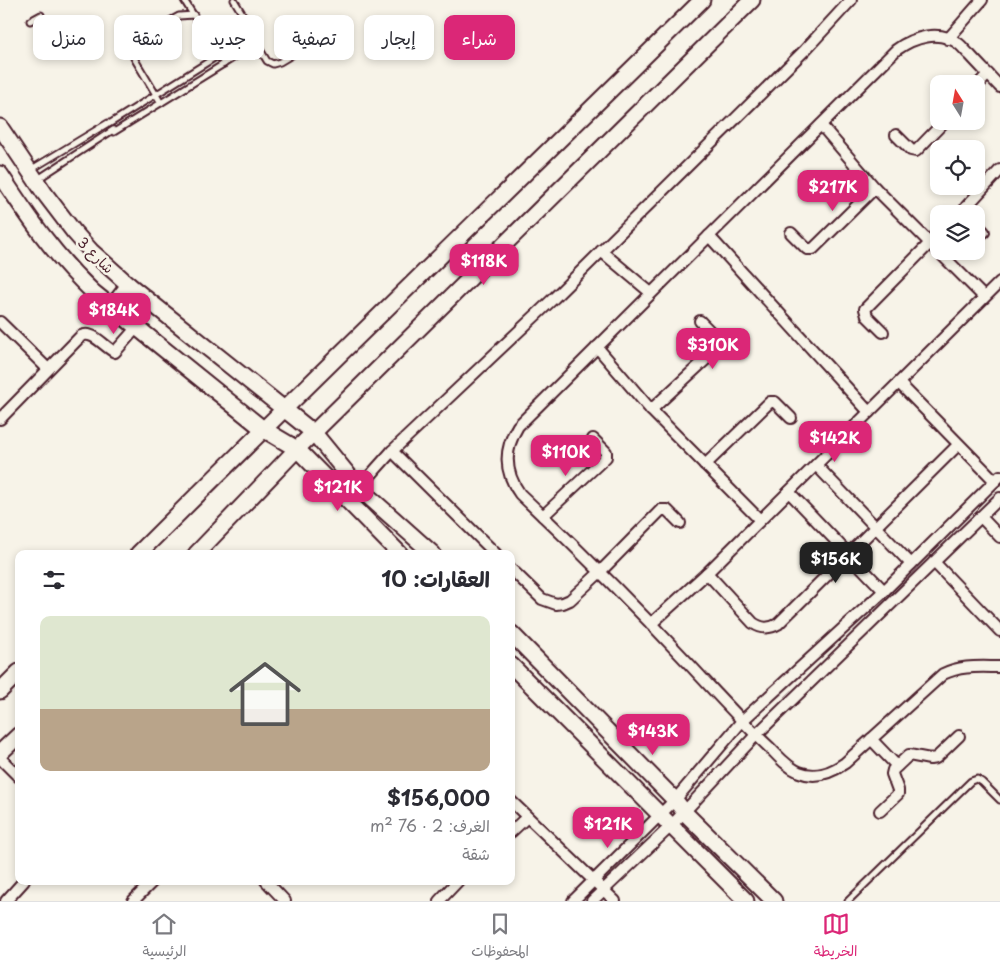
<!DOCTYPE html>
<html lang="ar">
<meta charset="utf-8">
<style>
:root{--surface:#fff;--page:#f7f7f7;--text:#2b2b33;--muted:#7c7c81;--line:#e1e1e2;--accent:#db2777}
body{margin:0;font-family:"Playpen Sans","Playpen Sans Arabic",sans-serif;background:var(--page);color:var(--text);direction:rtl;height:100vh;display:flex;flex-direction:column;font-size:19px;white-space:nowrap}
*{box-sizing:border-box;margin:0}
p{font-size:16px;color:var(--muted)}
.icon{flex:none;width:28px;height:28px;fill:none;stroke:currentColor;stroke-width:2;stroke-linecap:round;stroke-linejoin:round}
.map{position:relative;flex:1;overflow:hidden;direction:ltr}
.drawer{position:absolute;left:15px;top:550px;width:500px;height:335px;display:flex;flex-direction:column;background:var(--surface);border-radius:10px;box-shadow:0 2px 8px #0003;direction:rtl}
.drawer>*{flex:none}
.banner{position:absolute;left:15px;top:15px;width:500px;height:45px;direction:rtl;display:flex;gap:10px}
.needle{width:32px;rotate:349deg}
.tools{position:absolute;left:930px;top:75px;display:grid;gap:10px}
.tools a{display:grid;place-items:center;width:55px;height:55px;border-radius:10px;background:var(--surface);box-shadow:0 2px 8px #0003;font-size:25px}
.price{position:absolute;translate:-50% -42px;padding:0 11px;border-radius:10px;background:var(--accent);color:#fff;font-size:16px;line-height:32px;filter:drop-shadow(0 1px 2px #0008)}
.price::after{content:'';position:absolute;left:50%;top:30px;width:15px;height:11px;margin-left:-8px;background:inherit;clip-path:polygon(0 0,100% 0,50% 100%)}
.price.current{background:#222;color:#fff}
ul{padding:0;list-style:none}
li{display:grid;align-content:center;gap:10px;height:265px;padding:0 25px}
li span{display:grid;place-items:center;height:155px;border-radius:10px;color:#555}
li>.icon{margin-inline-start:auto}
span .icon{width:90px;height:90px;fill:#fffc;stroke-width:1}
li b{font-size:21px}
h2{display:flex;justify-content:space-between;align-items:center;height:60px;padding:0 25px;font-size:21px}
.pill{padding:0 18px;border-radius:10px;background:var(--surface);box-shadow:0 2px 8px #0003;font-size:18px;line-height:45px}
.pill.current{background:var(--accent);color:#fff}
.tabs{display:flex;justify-content:space-around;align-items:center;height:70px;border-top:1px solid var(--line);background:var(--surface);font-size:14px;color:var(--muted)}
.tabs a{display:grid;justify-items:center;gap:2px}
.tabs .current{color:var(--accent)}
.map>svg:first-child{display:block}
</style>
<div class="map">
<svg width="1000" height="901" viewBox="0 0 1000 901">
<rect width="100%" height="100%" fill="#f7f3e8"/>
<filter id="ink" filterUnits="userSpaceOnUse"><feTurbulence type="fractalNoise" baseFrequency=".02" numOctaves="2"/><feDisplacementMap in="SourceGraphic" scale="10" xChannelSelector="R" yChannelSelector="G"/><feConvolveMatrix kernelMatrix="1 2 1 2 8 2 1 2 1" color-interpolation-filters="sRGB"/></filter>
<g filter="url(#ink)">
<g fill="none" stroke-linecap="round" stroke-linejoin="round">
<g stroke="#4a1f2b" stroke-width="9">
<g id="lane">
<path d="M184 0 224 64"/>
<path d="M30 21 41 15"/>
<path d="M256 43 267 61 273 64 280 62 322 37"/>
<path d="M161 103 134 58 135 45 143 36 179 16 194 15"/>
<path d="M109 124 254 33"/>
<path d="M114 132 251 47 256 43 254 33 234 0"/>
<path d="M32 169 108 123"/>
<path d="M38 179 113 130"/>
<path d="M848 901 971 781 977 779 982 782 1000 800"/>
</g>
</g>
<g stroke="#4a1f2b" stroke-width="14">
<g id="street">
<path d="M948 39 982 0"/>
<path d="M976 87 988 74"/>
<path d="M1000 87C990 76 980 66 970 55 966 52 963 47 959 44 939 29 914 37 896 50L518 426C504 449 504 472 520 494 578 549 636 607 691 666 717 694 742 722 770 748 779 757 787 767 799 772 816 779 831 773 845 763L943 674C962 665 979 667 1000 667"/>
<path d="M821 125 875 188 984 297"/>
<path d="M896 135 911 150 916 151 945 121"/>
<path d="M966 214V207L1000 170"/>
<path d="M976 224 984 232"/>
<path d="M791 233 807 249H813L875 188"/>
<path d="M709 236 869 412"/>
<path d="M601 251 651 293"/>
<path d="M0 322 48 369"/>
<path d="M883 332 867 316 865 309 930 243"/>
<path d="M597 347 651 410 760 520"/>
<path d="M899 383 995 481"/>
<path d="M651 410 717 349C720 338 707 329 700 321"/>
<path d="M0 419 81 336C93 330 104 347 115 352L137 327"/>
<path d="M392 451 496 554"/>
<path d="M705 465 770 402H775L791 418"/>
<path d="M816 465 911 564"/>
<path d="M359 488 392 451 554 298 805 50 851 0"/>
<path d="M789 492 884 591"/>
<path d="M543 516 606 457V452L593 439"/>
<path d="M981 517 1000 537"/>
<path d="M934 562 1000 631"/>
<path d="M511 569 542 599 556 604 563 603 570 600 599 573 661 510H667L680 523"/>
<path d="M707 573 753 623C762 629 769 629 778 624L958 445"/>
<path d="M651 624 707 573 1000 282"/>
<path d="M871 739 897 766"/>
<path d="M0 758 19 777"/>
<path d="M511 801 615 901"/>
<path d="M880 811 898 794V790L892 774 893 770 909 755 930 759 936 758 959 736"/>
<path d="M511 832 527 817"/>
<path d="M266 881 285 901"/>
<path d="M6 901 24 881"/>
<path d="M133 901 153 881"/>
<path d="M439 901 458 881"/>
<path d="M573 901 675 800 742 721 884 591 1000 476"/>
<path d="M592 901 671 826 756 735 1000 498"/>
</g>
</g>
<g stroke="#4a1f2b" stroke-width="19">
<g id="secondary">
<path d="M0 127 45 194 74 232 91 251 129 285 314 433 359 488 433 554"/>
<path d="M0 174C29 218 54 255 93 292L263 429 297 449 400 554"/>
<path d="M112 307 129 285"/>
<path d="M138 554C324 368 514 185 702 0"/>
<path d="M196 554 297 449 752 0"/>
<path d="M511 633 675 800 685 813 774 901"/>
<path d="M511 665 746 901"/>
<path d="M0 691 19 672"/>
<path d="M0 753 19 735"/>
</g>
</g>
<use href="#lane" stroke="#f7f3e8" stroke-width="5"/>
<use href="#street" stroke="#f7f3e8" stroke-width="10"/>
<use href="#secondary" stroke="#f7f3e8" stroke-width="15"/>
</g>
</g>
<g text-anchor="middle" dominant-baseline="central" stroke-width="5" stroke-linejoin="round" paint-order="stroke">
<g font-size="14" fill="#4a1f2b" stroke="#f7f3e8">
<text transform="translate(96 255) rotate(45)">شارع 3</text>
</g>
</g>
</svg>
<div class="tools">
<a><svg class="needle" viewBox="-14 -14 28 28"><path d="M0-13l5 13h-10z" fill="#e53935"/><path d="M0 13l5-13h-10z" fill="#7c7c81"/></svg></a>
<a><svg class="icon" aria-label="locate" viewBox="0 0 24 24"><circle cx="12" cy="12" r="6"/><path d="M12 2v4M12 18v4M2 12h4M18 12h4"/></svg></a>
<a><svg class="icon" aria-label="layers" viewBox="0 0 24 24"><path d="M12 4l9 5-9 5-9-5zM3 14l9 5 9-5"/></svg></a>
</div>
<b class="price" style="left:833px;top:212px">$217K</b>
<b class="price" style="left:484px;top:286px">$118K</b>
<b class="price" style="left:114px;top:335px">$184K</b>
<b class="price" style="left:713px;top:370px">$310K</b>
<b class="price" style="left:835px;top:463px">$142K</b>
<b class="price" style="left:566px;top:477px">$110K</b>
<b class="price" style="left:338px;top:512px">$121K</b>
<b class="price current" style="left:836px;top:584px">$156K</b>
<b class="price" style="left:653px;top:756px">$143K</b>
<b class="price" style="left:608px;top:849px">$121K</b>
<div class="banner">
<a class="pill current">شراء</a>
<a class="pill">إيجار</a>
<a class="pill">تصفية</a>
<a class="pill">جديد</a>
<a class="pill">شقة</a>
<a class="pill">منزل</a>
</div>
<section class="drawer">
<h2>العقارات: 10<svg class="icon" aria-label="filters" viewBox="0 0 24 24"><path d="M4 7h16M4 17h16"/><circle cx="9" cy="7" r="2"/><circle cx="15" cy="17" r="2"/></svg></h2>
<ul>
<li><span style="background:linear-gradient(#dfe7d0 60%,#b9a48a 0)"><svg class="icon" aria-label="home" viewBox="0 0 24 24"><path d="M3 11l9-7 9 7M6 9v11h12V9"/></svg></span><div><b>$156,000</b><p>الغرف: 2 · 76 m²</p><p>شقة</p></div></li>
</ul>
</section>
</div>
<nav class="tabs">
<a class="current"><svg class="icon" aria-label="map" viewBox="0 0 24 24"><path d="M3 6l6-2 6 2 6-2v14l-6 2-6-2-6 2zM9 4v14M15 6v14"/></svg>الخريطة</a>
<a><svg class="icon" aria-label="saved" viewBox="0 0 24 24"><path d="M7 4h10v16l-5-4-5 4z"/></svg>المحفوظات</a>
<a><svg class="icon" aria-label="home" viewBox="0 0 24 24"><path d="M3 11l9-7 9 7M6 9v11h12V9"/></svg>الرئيسية</a>
</nav>
